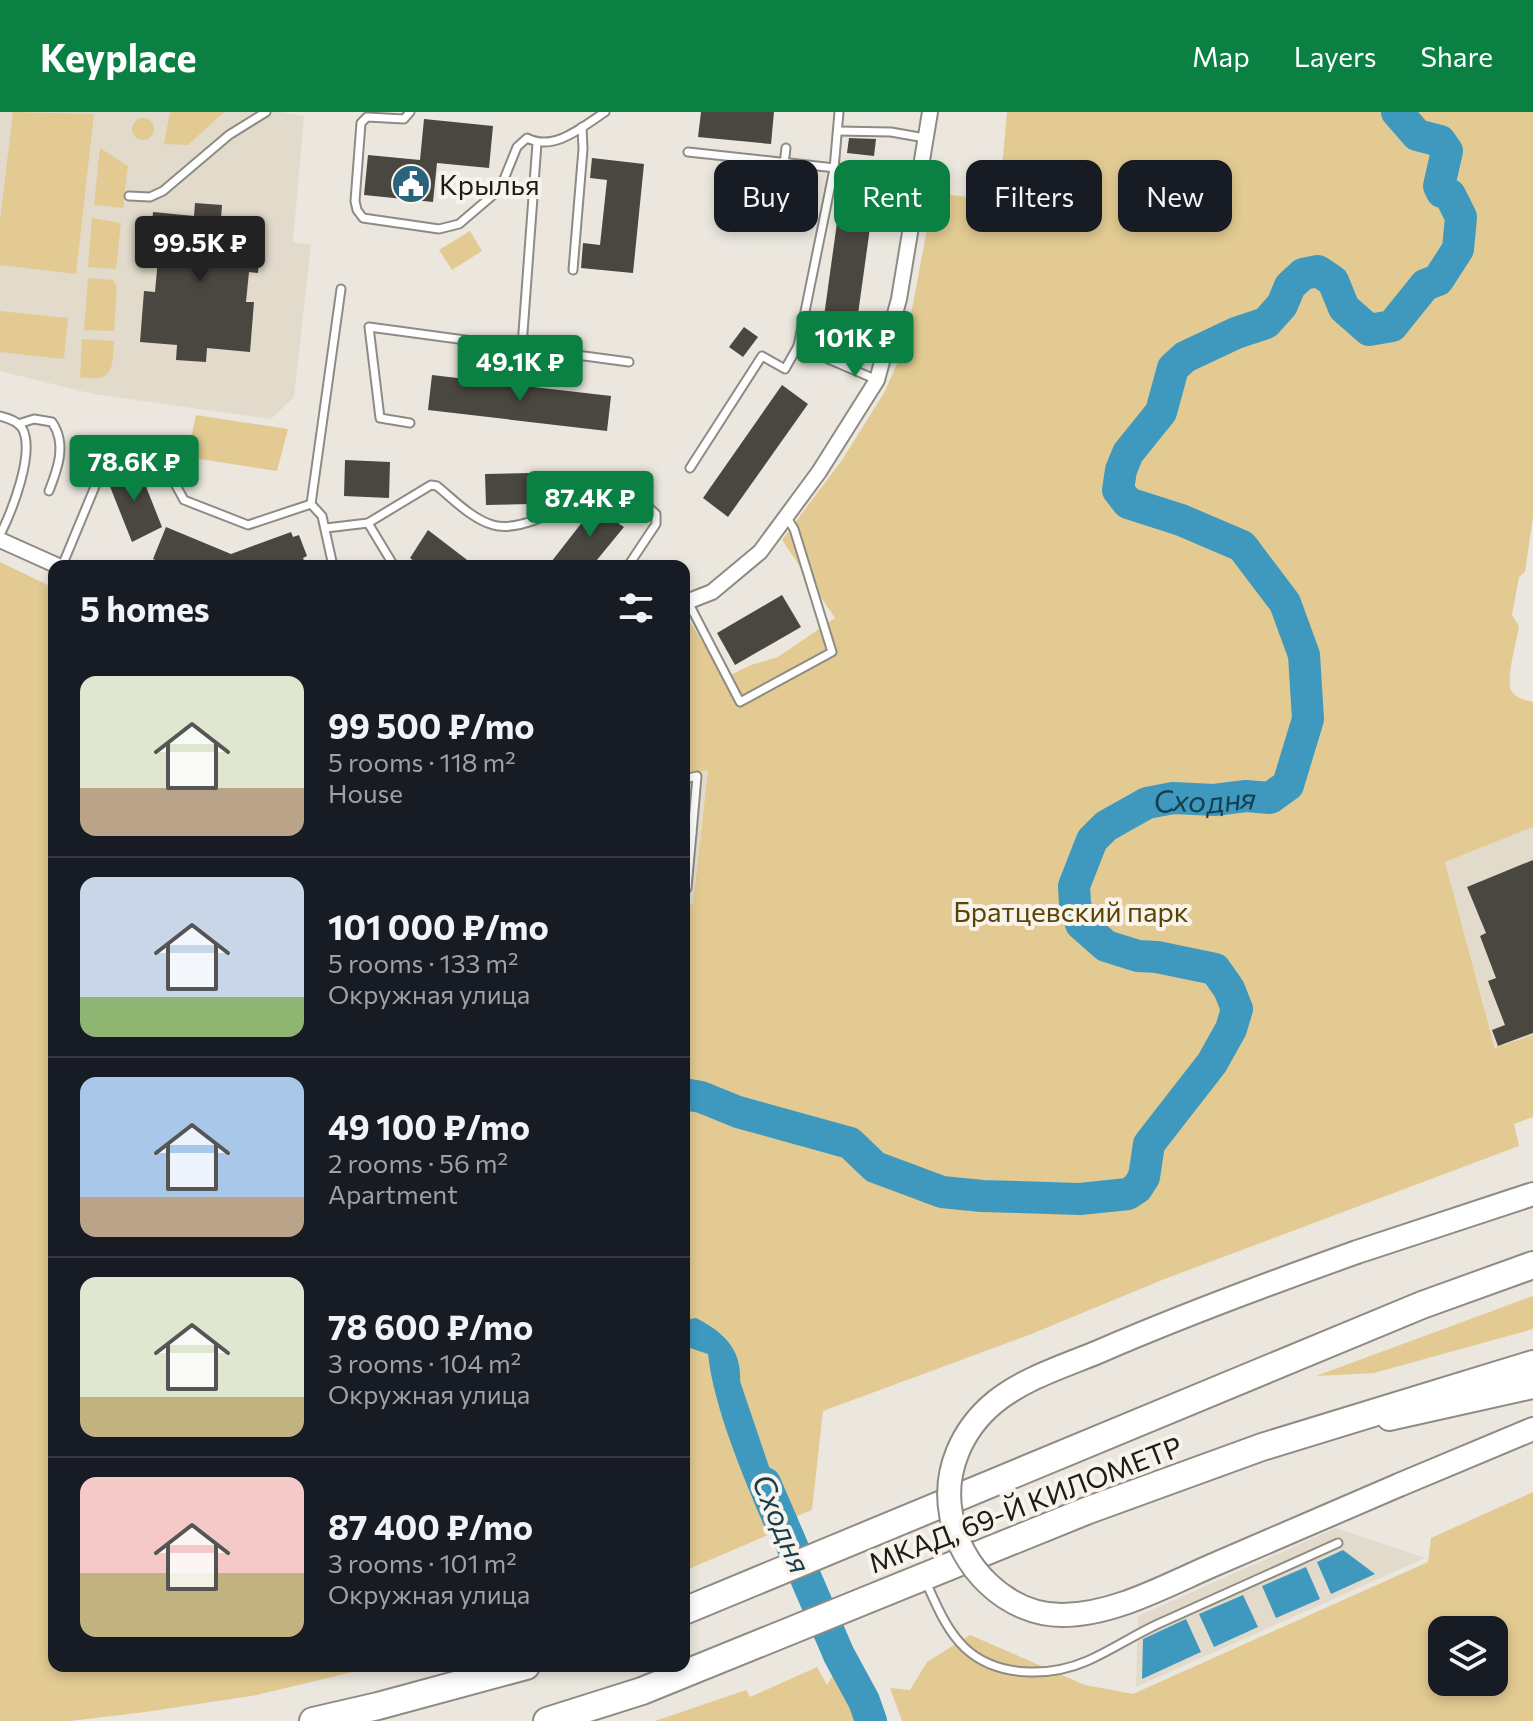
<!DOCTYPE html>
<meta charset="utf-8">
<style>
:root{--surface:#171b24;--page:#242831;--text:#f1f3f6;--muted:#9ea1a6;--line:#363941;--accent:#0b8043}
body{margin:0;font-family:Commissioner,sans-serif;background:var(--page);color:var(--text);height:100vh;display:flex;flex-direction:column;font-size:30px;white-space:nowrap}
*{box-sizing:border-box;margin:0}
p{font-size:26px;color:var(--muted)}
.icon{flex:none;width:44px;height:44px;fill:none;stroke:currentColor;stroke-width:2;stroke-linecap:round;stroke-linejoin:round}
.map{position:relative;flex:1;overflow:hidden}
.drawer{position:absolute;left:48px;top:448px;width:642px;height:1112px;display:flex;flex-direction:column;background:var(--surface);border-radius:16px;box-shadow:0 4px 12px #0003}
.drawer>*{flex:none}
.banner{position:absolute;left:714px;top:48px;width:698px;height:72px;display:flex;gap:16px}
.fabs{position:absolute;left:1428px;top:1504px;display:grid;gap:16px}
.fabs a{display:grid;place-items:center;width:80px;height:80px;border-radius:16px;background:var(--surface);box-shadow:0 4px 12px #0003;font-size:40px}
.price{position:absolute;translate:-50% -68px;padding:0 18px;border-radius:8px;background:var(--accent);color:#fff;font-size:26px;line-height:52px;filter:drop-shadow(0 2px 4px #0008)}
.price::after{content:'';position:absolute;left:50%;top:48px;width:24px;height:18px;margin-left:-12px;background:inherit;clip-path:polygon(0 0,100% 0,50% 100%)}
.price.active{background:#222;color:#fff}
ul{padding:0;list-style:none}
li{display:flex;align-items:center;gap:24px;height:200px;padding:0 32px}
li+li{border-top:2px solid var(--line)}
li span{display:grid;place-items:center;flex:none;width:224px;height:160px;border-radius:16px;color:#555}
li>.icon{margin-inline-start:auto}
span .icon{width:96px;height:96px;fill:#fffc;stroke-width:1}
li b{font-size:34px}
h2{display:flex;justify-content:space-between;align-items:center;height:96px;padding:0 32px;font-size:34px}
.pill{padding:0 28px;border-radius:16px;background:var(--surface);box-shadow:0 4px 12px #0003;font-size:28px;line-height:72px}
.pill.active{background:var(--accent);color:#fff}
header{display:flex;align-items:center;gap:48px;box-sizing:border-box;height:112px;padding:0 40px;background:var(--accent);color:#fff}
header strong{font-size:38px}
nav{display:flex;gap:44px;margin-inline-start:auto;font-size:28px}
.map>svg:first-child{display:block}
</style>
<header>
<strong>Keyplace</strong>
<nav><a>Map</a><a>Layers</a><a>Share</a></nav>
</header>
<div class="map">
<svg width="1533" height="1609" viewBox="0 0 1533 1609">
<rect width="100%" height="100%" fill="#ebe7df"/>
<g fill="#e2dbcc">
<path d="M0 0H281L304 4 293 130 311 133 294 285 271 307 93 282 0 259Z"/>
<path d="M708 658 693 792 684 794V663Z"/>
<path d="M1533 715V923L1496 937 1445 750Z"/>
<path d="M1336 1416 1425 1446 1136 1575 1138 1504Z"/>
</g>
<g fill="#e2ca92" fill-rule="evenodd">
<path d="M13 0 94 2 76 162 0 153V108Z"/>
<path d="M170 0H224L188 33 164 32Z"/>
<path d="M1007 0H1533V405L1525 460 1519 465 1512 503 1519 514C1517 528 1506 566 1511 578 1515 586 1525 588 1533 590V715L1445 750 1495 936 1533 923V1005L1514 1012 1519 1034 1162 1168 1029 1223 823 1299 812 1398 787 1408 768 1423 684 1459V794L693 792 708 658 684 663V515L691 511 724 566 751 553 778 545 835 506 782 428 842 348 884 281 905 234 931 96 942 82 995 88 1003 45Z"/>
<circle cx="143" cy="17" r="11"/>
<path d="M100 36 128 54 123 96 94 93Z"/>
<path d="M92 106 121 111 116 157 88 155Z"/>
<path d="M470 119 482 139 452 158 439 138Z"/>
<path d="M88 166 113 168 117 174 114 219 84 218Z"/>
<path d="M0 199 68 206 64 247 0 240Z"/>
<path d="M82 227 114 229C112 259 114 270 80 265Z"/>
<path d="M196 303 288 317 277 359 187 345Z"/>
<path d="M0 450 54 476V1554H377L257 1583 145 1600 70 1609H0Z"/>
<path d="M1533 1184V1217L1374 1261 1316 1264Z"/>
<path d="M1533 1380V1609H902L890 1576 910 1578 927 1550 970 1523 1085 1573 1133 1582 1428 1450 1431 1426ZM1442 1518H1494V1570H1442Z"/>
<path d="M831 1547 856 1585 866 1609H655L746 1578 750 1585 817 1555 827 1573 833 1563Z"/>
</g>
<g fill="#3f99bf">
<path d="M696 1206C724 1220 742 1238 740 1269L787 1408 768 1423C746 1371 714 1298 708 1242L684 1234V1208Z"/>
<path d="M1343 1438 1375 1462 1331 1482 1317 1450Z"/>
<path d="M1306 1455 1320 1487 1276 1506 1262 1474Z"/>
<path d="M1243 1483 1258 1515 1214 1535 1199 1502Z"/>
<path d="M1186 1507 1201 1540 1142 1567 1143 1527Z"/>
<path d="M847 1540 872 1583 884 1609H866L856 1585 831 1547Z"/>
</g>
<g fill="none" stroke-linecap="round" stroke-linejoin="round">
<g stroke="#3f99bf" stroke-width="32">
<path id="s1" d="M684 982 701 985 738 1000 850 1031 875 1055 942 1080 982 1084 1080 1087 1128 1082 1137 1076 1144 1065 1149 1032 1212 951 1231 917 1237 897 1229 877 1215 857 1157 845 1138 844 1106 834 1081 812 1075 792 1074 774 1092 728 1106 714 1147 691 1173 686 1214 688 1246 684 1270 686 1288 673 1308 607 1304 543 1285 491 1242 434 1181 408 1128 391 1118 378 1121 358 1128 341 1161 300 1173 256 1185 245 1236 221 1266 211 1282 193 1290 174 1303 162 1318 159 1333 169 1344 196 1369 218 1392 214 1425 173 1438 168 1458 137 1461 105 1450 83 1442 80 1439 74 1447 39 1440 29 1417 23 1397 0"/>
<path d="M765 1371 839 1543 864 1589 871 1609"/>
</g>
</g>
<g fill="#4a4741">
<path d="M701 0H774L771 32 698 25Z"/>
<path d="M424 7 493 14 489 56 437 51 433 90 364 83 368 43 420 48Z"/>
<path d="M849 26 876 27 874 44 847 41Z"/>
<path d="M592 46 644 52 633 161 581 156 583 131 600 133 607 68 590 66Z"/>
<path d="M840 89 873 94 854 231 821 226Z"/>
<path d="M195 91 222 93 220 120 246 122 247 112 262 114 258 161 249 160 246 190H254L250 240 207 236 206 250 176 248 177 233 140 230 144 179 155 180 158 147H149L153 100 194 104Z"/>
<path d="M744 215 758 225 743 245 729 235Z"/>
<path d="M432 263 611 284 607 319 428 298Z"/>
<path d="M782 273 808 292 728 405 703 386Z"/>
<path d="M345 348 390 350 389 386 344 384Z"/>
<path d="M137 352 162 415 132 430 107 367Z"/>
<path d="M530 361 531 392 486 393 485 362Z"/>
<path d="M603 393 621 407 618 411 624 415 592 454H548L594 395 599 399Z"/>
<path d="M166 415 231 442 291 420 293 425 299 423 307 444 303 446 306 454H169L153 447Z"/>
<path d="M428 418 475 454H420L410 446Z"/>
<path d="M782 483 801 515 735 553 717 521Z"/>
<path d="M1533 748V921L1498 934 1492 918 1505 913 1488 869 1496 866 1480 824 1486 821 1467 775Z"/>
</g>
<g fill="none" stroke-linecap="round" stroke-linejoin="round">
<g stroke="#8e8b83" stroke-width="11">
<g id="lane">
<path d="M410 0 404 7 367 5 361 11 355 89 357 98 363 106 439 117 459 112 500 77 517 35 527 26C554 40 582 15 605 0"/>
<path d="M838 19 891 20 925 26"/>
<path d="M688 40 918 65"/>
<path d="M784 52 786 36"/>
<path d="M129 84 150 85 163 79 229 23 266 0"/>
<path d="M573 158 583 37 582 15"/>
<path d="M522 234 537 31"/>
<path d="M798 234 877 268"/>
<path d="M0 304C7 306 18 309 22 316 36 340 11 401 0 423"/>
<path d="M410 311 380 306 369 215 629 250"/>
<path d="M18 312 34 307 52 310C67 332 58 356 49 379"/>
<path d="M690 356 762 244 785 257 798 234 834 57 839 0"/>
<path d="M311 392 341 177"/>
<path d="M368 411 394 454"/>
<path d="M326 416 368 411 431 373 437 374C454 388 472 407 493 413 534 424 597 368 615 374 625 377 648 394 656 402V412L628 454"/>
<path d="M62 454 106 348 120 342 160 349 168 359 184 388 248 413 311 392 322 404 333 454"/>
<path d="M688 490 740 590 832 540 794 417 787 406"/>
<path d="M684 667 697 664 692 721 684 723"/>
<path d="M684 777 687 776 692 721"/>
<path d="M925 1468C936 1492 946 1518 965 1536 997 1566 1050 1565 1087 1549 1112 1538 1134 1523 1158 1512 1218 1485 1278 1458 1338 1431"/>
</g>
</g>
<g stroke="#8e8b83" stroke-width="18">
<g id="street">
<path d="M0 428 58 454"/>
<path d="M684 491 712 480 760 440 819 360 877 268 899 187 930 0"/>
</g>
</g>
<g stroke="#8e8b83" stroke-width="26">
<g id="primary">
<path d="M1357 1140 1533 1082"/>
<path d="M1389 1307 1533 1275"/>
<path d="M1399 1373 1533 1317"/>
</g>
</g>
<g stroke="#8e8b83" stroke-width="30">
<g id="highway">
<path d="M684 1499 1422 1193 1533 1153"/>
<path d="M313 1609 378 1594 526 1554"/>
<path d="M547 1609 642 1579 1086 1399 1262 1335 1533 1252"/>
</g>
</g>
<use href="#lane" stroke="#fff" stroke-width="7"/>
<use href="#street" stroke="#fff" stroke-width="14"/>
<use href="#primary" stroke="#fff" stroke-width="22"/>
<use href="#highway" stroke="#fff" stroke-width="26"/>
<g stroke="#8e8b83" stroke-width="26" stroke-linecap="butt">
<path id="primary-bridge" d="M1357 1140C1270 1171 1183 1203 1098 1240 1064 1254 1025 1266 995 1290 962 1317 943 1359 951 1402 959 1455 1007 1503 1062 1503 1113 1503 1165 1474 1211 1454 1274 1427 1336 1400 1399 1373"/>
</g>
<use href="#primary-bridge" stroke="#fff" stroke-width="22"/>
</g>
<defs>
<g id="civic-disc" transform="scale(2)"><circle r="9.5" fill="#29637c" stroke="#f8f4ec"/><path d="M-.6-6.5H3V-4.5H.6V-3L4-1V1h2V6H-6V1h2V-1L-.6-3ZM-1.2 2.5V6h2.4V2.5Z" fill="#fff"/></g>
</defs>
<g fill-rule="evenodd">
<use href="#civic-disc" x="411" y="72"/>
</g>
<g text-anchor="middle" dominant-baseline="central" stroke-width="8" stroke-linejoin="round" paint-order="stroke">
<g font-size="28" fill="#1d1c19" stroke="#f8f4ec" text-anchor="start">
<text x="439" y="72">Крылья</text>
</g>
<g font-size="28" fill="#5a4505" stroke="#f8f4ec">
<text x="1071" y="799">Братцевский парк</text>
</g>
<g font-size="28" fill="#1d1c19" stroke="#f8f4ec">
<text transform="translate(1025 1392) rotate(-21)">МКАД, 69-Й КИЛОМЕТР</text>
</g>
<g font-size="30" font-style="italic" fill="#163e4f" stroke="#f8f4ec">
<text stroke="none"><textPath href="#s1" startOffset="1090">Сходня</textPath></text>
<text transform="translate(783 1411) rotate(67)">Сходня</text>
</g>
</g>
</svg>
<div class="fabs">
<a><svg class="icon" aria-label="layers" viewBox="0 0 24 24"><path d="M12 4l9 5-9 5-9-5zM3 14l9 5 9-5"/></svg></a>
</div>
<b class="price active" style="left:200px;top:172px">99.5K ₽</b>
<b class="price" style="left:855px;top:267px">101K ₽</b>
<b class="price" style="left:520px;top:291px">49.1K ₽</b>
<b class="price" style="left:134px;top:391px">78.6K ₽</b>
<b class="price" style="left:590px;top:427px">87.4K ₽</b>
<div class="banner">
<a class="pill">Buy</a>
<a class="pill active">Rent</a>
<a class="pill">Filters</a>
<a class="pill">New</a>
</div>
<section class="drawer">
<h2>5 homes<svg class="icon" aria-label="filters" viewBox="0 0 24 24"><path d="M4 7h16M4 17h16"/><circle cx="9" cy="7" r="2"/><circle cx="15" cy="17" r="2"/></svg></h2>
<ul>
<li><span style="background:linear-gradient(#dfe7d0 70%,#b9a48a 0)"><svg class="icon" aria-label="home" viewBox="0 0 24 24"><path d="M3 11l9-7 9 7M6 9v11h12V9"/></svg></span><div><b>99 500 ₽/mo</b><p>5 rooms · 118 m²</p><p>House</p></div></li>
<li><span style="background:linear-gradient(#c9d6e8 75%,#8fb573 0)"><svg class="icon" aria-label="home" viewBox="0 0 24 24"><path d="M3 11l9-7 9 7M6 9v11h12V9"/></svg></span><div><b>101 000 ₽/mo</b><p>5 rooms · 133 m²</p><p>Окружная улица</p></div></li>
<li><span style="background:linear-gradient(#a9c7e8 75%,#b9a48a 0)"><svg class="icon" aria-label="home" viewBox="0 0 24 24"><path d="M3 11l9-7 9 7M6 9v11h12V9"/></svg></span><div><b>49 100 ₽/mo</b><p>2 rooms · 56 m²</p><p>Apartment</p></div></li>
<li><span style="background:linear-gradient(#dfe7d0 75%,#c2b280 0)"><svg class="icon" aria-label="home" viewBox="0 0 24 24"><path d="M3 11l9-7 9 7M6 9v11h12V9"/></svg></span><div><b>78 600 ₽/mo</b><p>3 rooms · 104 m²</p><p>Окружная улица</p></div></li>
<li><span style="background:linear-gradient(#f6c9c9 60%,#c2b280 0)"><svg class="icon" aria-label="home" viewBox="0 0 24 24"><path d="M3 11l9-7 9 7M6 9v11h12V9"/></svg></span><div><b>87 400 ₽/mo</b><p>3 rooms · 101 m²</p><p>Окружная улица</p></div></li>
</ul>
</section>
</div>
